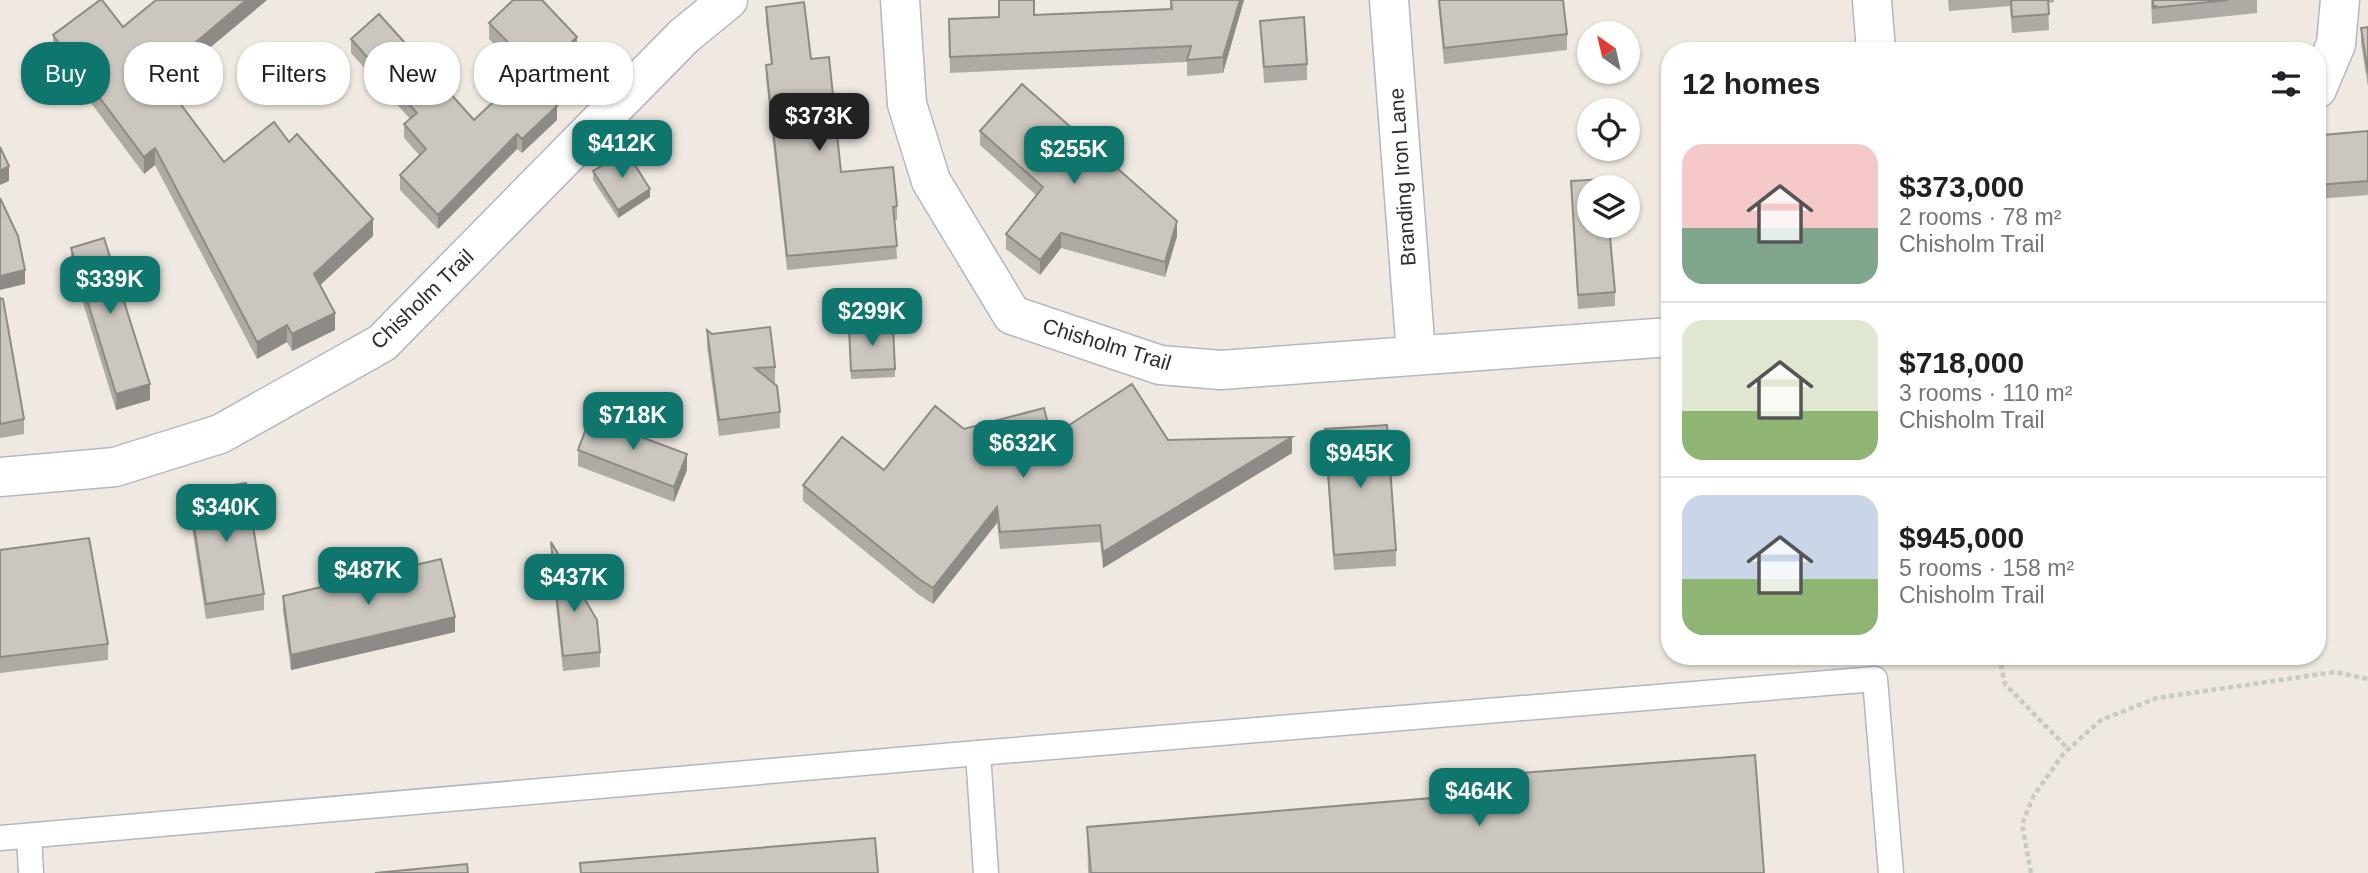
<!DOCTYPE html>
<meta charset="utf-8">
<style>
:root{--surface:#fff;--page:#f6f6f6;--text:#202124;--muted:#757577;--line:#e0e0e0;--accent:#0f766e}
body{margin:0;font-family:Helvetica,sans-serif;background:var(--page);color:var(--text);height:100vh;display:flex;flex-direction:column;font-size:26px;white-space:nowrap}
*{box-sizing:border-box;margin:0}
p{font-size:23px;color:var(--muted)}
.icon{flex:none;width:38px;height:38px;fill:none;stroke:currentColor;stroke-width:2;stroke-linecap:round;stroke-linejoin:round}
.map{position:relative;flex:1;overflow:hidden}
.details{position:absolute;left:1661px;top:42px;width:665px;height:623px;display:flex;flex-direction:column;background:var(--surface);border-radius:28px;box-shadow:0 2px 5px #0004}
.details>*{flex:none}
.guide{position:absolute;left:21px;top:42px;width:665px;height:63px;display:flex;gap:14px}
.needle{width:46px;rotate:326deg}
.buttons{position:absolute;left:1577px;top:21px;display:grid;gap:14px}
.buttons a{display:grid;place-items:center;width:63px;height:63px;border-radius:50%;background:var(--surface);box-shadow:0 2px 5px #0004;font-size:35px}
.price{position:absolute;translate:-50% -60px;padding:0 16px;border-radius:14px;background:var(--accent);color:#fff;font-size:23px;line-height:46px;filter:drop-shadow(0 2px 4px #0008)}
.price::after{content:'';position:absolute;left:50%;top:42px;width:21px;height:16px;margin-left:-10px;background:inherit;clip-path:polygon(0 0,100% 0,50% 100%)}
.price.on{background:#222;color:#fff}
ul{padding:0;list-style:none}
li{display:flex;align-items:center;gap:21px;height:175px;padding:0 21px}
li+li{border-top:2px solid var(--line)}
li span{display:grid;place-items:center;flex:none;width:196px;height:140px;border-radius:21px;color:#555}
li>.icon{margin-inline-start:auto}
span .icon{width:84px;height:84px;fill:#fffc;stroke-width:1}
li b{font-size:30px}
h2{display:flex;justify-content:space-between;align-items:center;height:84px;padding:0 21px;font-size:30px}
.pill{padding:0 24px;border-radius:28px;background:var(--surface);box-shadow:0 2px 5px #0004;font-size:24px;line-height:63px}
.pill.on{background:var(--accent);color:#fff}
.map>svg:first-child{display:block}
</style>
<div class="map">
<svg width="2368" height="873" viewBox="0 0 2368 873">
<rect width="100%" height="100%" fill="#efe9e1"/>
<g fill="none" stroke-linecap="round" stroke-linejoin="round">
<g stroke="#b4b7c1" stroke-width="27">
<g id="service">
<path d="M978 753 986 873"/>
<path d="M29 836 31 873"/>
<path d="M0 838 978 753 1875 679 1891 873"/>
</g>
</g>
<g stroke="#b4b7c1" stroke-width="41">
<g id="minor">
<path d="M900 0 907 104 931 181 1012 315 1160 365 1221 370 1670 337"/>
<path d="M1389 0 1416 354"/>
<path d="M1872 0 1876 51"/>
<path d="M2317 89 2336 44 2340 0"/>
<path d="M0 477 115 467 220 434 382 343 684 36 728 0"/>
</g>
</g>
<g stroke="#c9c9c9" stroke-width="4.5" stroke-dasharray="5 3.5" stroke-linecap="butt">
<path d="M1999 656 2005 684 2068 749"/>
<path d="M2031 873 2022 824 2034 795 2064 753 2101 720 2157 698 2335 672 2368 679"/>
</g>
<use href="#service" stroke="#fff" stroke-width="24"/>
<use href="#minor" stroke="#fff" stroke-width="38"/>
</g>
<g fill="#afaba4">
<path d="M267 0 166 84 224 162 289 142 373 236 320 285 335 330 292 351 287 342 257 359 155 165 144 174 53 52V35L123 27Z"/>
<path d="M998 0 1034 15 1170 9V0H1244L1223 73 1187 76V62L950 73 949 19 999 17Z"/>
<path d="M1438 0H1563L1567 34V50L1444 64Z"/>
<path d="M1948 0H2054V2L2048 3 2049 30 2012 33 2010 6 1949 11Z"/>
<path d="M2151 0H2257V13L2152 24Z"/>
<path d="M766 7 811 59 841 172 897 206V220H895L897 259 787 270 766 78V65L771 64 766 21Z"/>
<path d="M1260 21 1307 64V80L1264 83Z"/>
<path d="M489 23 577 52 541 88 557 120 522 153 517 149 438 229 400 190V175L420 156 404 138V124L410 119 351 53V39L474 120 523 74 489 39Z"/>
<path d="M2368 27V87L2361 43V28Z"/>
<path d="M980 131 1177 236 1165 277 1061 248 1040 275 1006 249V234L1036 195 980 145Z"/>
<path d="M2368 131V195L2317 199V143H2323Z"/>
<path d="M593 171 650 197 618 218 593 180Z"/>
<path d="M1571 181 1615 292V306L1578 309Z"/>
<path d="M71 248 150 400 116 410 71 264Z"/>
<path d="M0 298 24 419V434L0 438Z"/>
<path d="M707 330 712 334 775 367V383H774L780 412V428L719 436 707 346Z"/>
<path d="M849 336 895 369V377L851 379Z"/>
<path d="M964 429 1051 437 1168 440 1292 453 1103 568 1100 542 1000 549 997 523 933 604 919 595 803 501V485L884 470Z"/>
<path d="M1325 429 1396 550V566L1334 570 1325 445Z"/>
<path d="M578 450 687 470 674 502 578 466Z"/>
<path d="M189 493 264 594V610L206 619 189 508Z"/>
<path d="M551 542 600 652V667L563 671 551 557Z"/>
<path d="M0 550 108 644V660L0 673Z"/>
<path d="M283 596 455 632 291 670 283 611Z"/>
<path d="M1431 780 1764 873H1088L1087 827 1431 798Z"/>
</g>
<g fill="#8e8b86">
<path d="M246 0H267L158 91V74Z"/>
<path d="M1240 0H1244L1223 73V57Z"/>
<path d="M577 37V52L539 90V74Z"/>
<path d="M557 106V120L522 153V139Z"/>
<path d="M517 134V149L438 229V215Z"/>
<path d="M155 148V165L144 174V157Z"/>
<path d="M9 166V181L0 185V171Z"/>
<path d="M650 189V197L618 218V210Z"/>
<path d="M373 219V236L314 291V274Z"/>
<path d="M1177 221V236L1165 277V262Z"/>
<path d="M1061 233V248L1040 275V260Z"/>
<path d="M25 270V284L0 290V276Z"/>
<path d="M335 313V330L292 351V334Z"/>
<path d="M287 325V342L257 359V342Z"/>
<path d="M150 384V400L116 410V394Z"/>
<path d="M1292 437V453L1103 568V552Z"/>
<path d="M687 454V470L674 502V487Z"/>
<path d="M997 507V523L933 604V588Z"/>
<path d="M455 617V632L291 670V655Z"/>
</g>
<g fill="#cbc7bf" stroke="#8e8b86" stroke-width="2">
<path d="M100 0H102L123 27 156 0H246L158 74 224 162 274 122 289 142 297 134 373 219 314 274 335 313 292 334 287 325 257 342 155 148 144 157 53 35Z"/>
<path d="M513 0H542L577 37 539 74 489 23Z"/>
<path d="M999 0H1034V15L1172 9 1171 0H1240L1223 57 1187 60 1191 46 950 57 949 19 999 17Z"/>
<path d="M1439 0H1563L1567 34 1444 48Z"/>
<path d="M2011 0H2048L2049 14 2012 17Z"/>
<path d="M2153 0H2228L2152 8 2155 6H2153Z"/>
<path d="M804 2 811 59 829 57 841 172 893 167 897 206 893 207 897 246 787 256 766 65 772 64 766 7Z"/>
<path d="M379 14 474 120 525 72 557 106 522 139 517 134 438 215 400 175 426 149 404 124 417 113 351 39Z"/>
<path d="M1304 17 1307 64 1264 67 1260 21Z"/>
<path d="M2368 27V73L2361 28Z"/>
<path d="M1022 84 1177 221 1165 262 1061 233 1040 260 1006 234 1043 187 980 131Z"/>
<path d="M2368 131V181L2317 185V143H2324L2323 135Z"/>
<path d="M0 147 9 166 0 171Z"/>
<path d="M626 151 650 189 618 210 593 171Z"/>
<path d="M1605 179 1606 187H1589V226H1609L1615 292 1578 295 1571 181Z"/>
<path d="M0 198 18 236 25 270 0 276Z"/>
<path d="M104 238 150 384 116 394 71 248Z"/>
<path d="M0 298 3 299 24 419 0 424Z"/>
<path d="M893 326 895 369 851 371 849 328Z"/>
<path d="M770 327 775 367 755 368 777 386 780 412 719 420 707 330 712 334Z"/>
<path d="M1132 384 1168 440 1292 437 1103 552 1100 525 1000 532 997 507 933 588 919 579 803 485 842 437 884 470 935 406 964 429 1044 408 1051 437Z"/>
<path d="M590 418 687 454 674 487 578 450Z"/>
<path d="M1387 425 1396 550 1334 555 1325 429Z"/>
<path d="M246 483 264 594 206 604 189 493Z"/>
<path d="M89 538 108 644 0 657V550Z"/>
<path d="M551 542 597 620 600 652 563 656Z"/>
<path d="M441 559 455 617 291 655 283 596Z"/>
<path d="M1755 755 1764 873H1091L1087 827 1432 798 1431 780Z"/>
<path d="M875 838 878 873H581L580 863Z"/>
<path d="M467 864 468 873H375Z"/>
</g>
<g text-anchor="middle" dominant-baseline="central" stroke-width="7" stroke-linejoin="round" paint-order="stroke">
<g font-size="21" fill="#2e2e2e" stroke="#fff">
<text transform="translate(1402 177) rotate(-94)">Branding Iron Lane</text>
<text transform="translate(422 299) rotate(-44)">Chisholm Trail</text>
<text transform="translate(1107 344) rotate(17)">Chisholm Trail</text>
</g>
</g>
</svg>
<div class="buttons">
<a><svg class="needle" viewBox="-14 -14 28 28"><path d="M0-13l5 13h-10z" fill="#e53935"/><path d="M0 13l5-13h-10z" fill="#757577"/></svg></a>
<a><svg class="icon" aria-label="locate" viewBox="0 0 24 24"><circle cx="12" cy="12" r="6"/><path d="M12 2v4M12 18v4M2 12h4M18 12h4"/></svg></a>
<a><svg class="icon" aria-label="layers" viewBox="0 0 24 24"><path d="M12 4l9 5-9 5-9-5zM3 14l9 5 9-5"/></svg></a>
</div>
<b class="price on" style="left:819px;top:153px">$373K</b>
<b class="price" style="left:622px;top:180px">$412K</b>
<b class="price" style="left:1074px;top:186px">$255K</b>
<b class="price" style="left:110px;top:316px">$339K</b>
<b class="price" style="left:872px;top:348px">$299K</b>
<b class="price" style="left:633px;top:452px">$718K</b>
<b class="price" style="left:1023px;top:480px">$632K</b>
<b class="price" style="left:1360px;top:490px">$945K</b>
<b class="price" style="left:226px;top:544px">$340K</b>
<b class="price" style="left:368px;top:607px">$487K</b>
<b class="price" style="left:574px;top:614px">$437K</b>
<b class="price" style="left:1479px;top:828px">$464K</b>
<div class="guide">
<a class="pill on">Buy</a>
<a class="pill">Rent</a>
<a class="pill">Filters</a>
<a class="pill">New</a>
<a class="pill">Apartment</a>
</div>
<section class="details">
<h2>12 homes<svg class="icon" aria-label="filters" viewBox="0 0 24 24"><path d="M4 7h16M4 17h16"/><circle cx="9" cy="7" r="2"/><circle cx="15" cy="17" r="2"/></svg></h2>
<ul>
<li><span style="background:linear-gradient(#f6c9c9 60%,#7fa58c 0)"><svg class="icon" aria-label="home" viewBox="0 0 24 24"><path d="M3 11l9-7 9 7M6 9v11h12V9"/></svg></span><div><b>$373,000</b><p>2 rooms · 78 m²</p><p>Chisholm Trail</p></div></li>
<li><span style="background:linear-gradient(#dfe7d0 65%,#8fb573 0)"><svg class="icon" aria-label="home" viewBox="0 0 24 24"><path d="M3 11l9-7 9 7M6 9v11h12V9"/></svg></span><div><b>$718,000</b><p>3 rooms · 110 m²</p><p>Chisholm Trail</p></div></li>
<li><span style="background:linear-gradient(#c9d6e8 60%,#8fb573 0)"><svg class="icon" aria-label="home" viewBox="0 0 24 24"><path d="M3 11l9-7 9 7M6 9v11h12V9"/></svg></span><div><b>$945,000</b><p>5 rooms · 158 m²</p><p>Chisholm Trail</p></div></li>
</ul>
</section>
</div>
